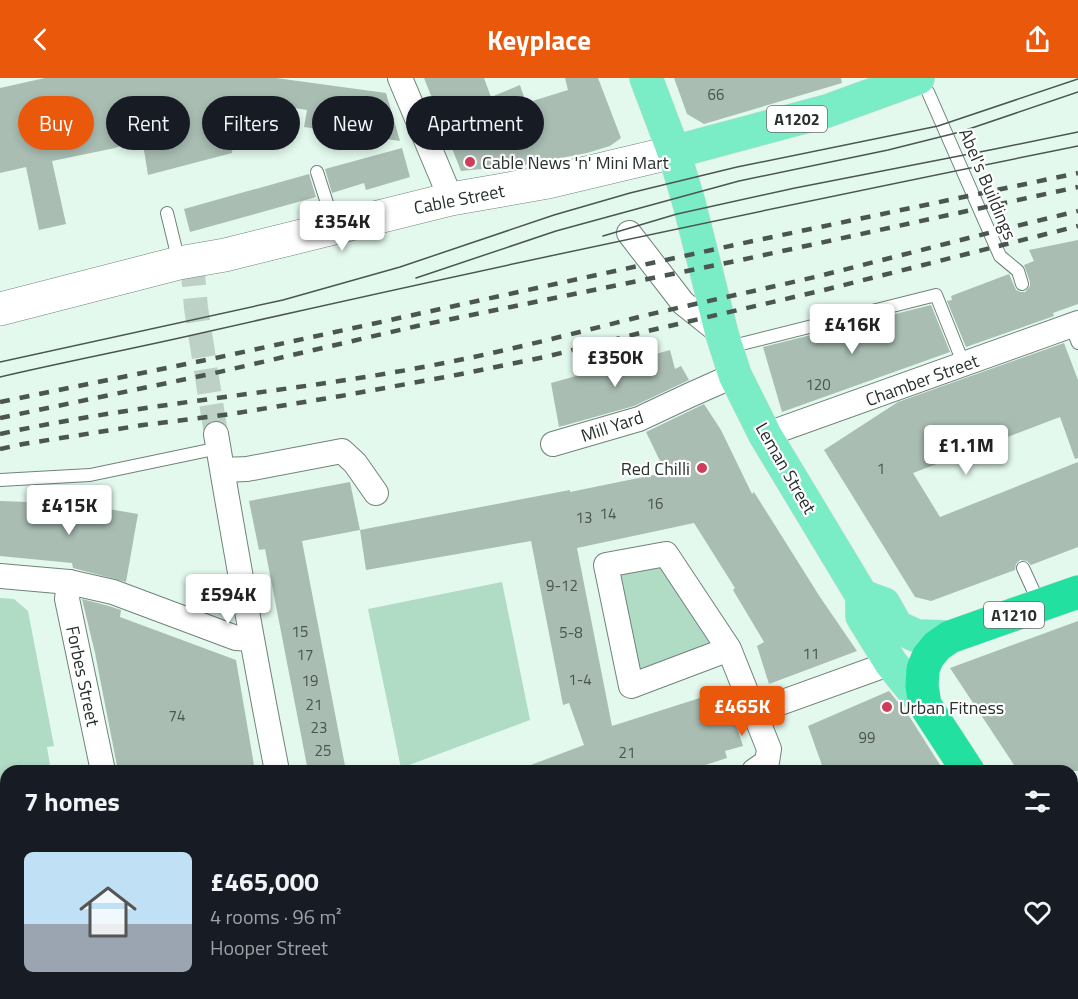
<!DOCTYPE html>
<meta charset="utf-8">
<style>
:root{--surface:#171b24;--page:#242831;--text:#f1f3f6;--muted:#9ea1a6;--accent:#ea580c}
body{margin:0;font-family:"Titillium Web",sans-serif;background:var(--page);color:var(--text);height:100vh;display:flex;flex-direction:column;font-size:22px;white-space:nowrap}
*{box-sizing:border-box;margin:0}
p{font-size:20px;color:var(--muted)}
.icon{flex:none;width:33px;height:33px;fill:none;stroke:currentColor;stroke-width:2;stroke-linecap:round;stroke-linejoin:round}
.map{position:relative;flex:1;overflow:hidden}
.details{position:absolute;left:0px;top:687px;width:1078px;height:234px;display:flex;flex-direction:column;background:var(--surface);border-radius:18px 18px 0 0;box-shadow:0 3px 9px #0003}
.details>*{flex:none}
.guide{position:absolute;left:18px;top:18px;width:600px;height:54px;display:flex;gap:12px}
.price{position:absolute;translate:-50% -51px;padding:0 14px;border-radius:6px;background:#fff;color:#222;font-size:20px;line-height:39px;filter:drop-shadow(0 2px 3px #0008)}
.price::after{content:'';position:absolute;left:50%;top:36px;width:18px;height:14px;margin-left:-9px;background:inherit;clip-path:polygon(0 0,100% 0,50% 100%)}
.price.selected{background:var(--accent);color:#fff}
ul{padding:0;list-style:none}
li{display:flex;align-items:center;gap:18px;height:150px;padding:0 24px}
li span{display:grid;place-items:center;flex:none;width:168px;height:120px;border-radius:9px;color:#555}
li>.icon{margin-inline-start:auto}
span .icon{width:72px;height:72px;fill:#fffc;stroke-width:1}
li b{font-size:26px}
h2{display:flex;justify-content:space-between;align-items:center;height:72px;padding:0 24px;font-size:26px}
.tag{padding:0 21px;border-radius:27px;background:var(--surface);box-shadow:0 3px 9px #0003;font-size:21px;line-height:54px}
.tag.selected{background:var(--accent);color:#fff}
header{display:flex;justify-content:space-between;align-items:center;height:78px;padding:0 24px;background:var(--accent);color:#fff;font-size:27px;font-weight:700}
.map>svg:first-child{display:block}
</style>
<header><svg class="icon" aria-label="back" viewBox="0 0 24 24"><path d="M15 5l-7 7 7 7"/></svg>Keyplace<svg class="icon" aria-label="share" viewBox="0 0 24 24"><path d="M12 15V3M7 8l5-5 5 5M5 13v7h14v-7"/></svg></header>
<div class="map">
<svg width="1078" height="921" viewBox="0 0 1078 921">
<rect width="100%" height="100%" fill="#e3f9ee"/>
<g fill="#b0dbc5">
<path d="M663 484 716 571 638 598 616 492Z"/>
<path d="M502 504 530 642 401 690 368 531Z"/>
<path d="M0 520 14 521 28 533 54 668 47 669 51 693H6V724L0 725Z"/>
<path d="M0 854 6 855V906L0 907Z"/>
<path d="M908 915H954L958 921H898Z"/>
</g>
<path fill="#76b99a" d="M627 915H711L713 921H628Z"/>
<g fill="#a9bdb3">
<path d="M45 0H276L386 15 400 63 304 49 307 32 236 21 232 75 148 97 142 60 115 70 52 83 66 146 39 152 26 89 0 95V10Z"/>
<path d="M424 0H484L491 19 520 7 526 25 568 12 565 0H598L621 60 610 68 587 75 524 87 461 93Z"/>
<path d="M674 0H841L842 5 704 46 687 36Z"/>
<path d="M402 70 410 99 366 112 364 105 332 115 325 91Z"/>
<path d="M309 96 316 119 190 154 184 131Z"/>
<path d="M1078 162V226L1053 235 1054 238 966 269 947 223 952 222 951 218 1009 196 1016 212 1020 214H1025L1030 208V204L1024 187 1034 183 1029 172Z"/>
<path d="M931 227 950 274 782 334 763 269Z"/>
<path d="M1064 265 1078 302V380L1075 381 1060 339 913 395 940 439 1078 384V469L1031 487 1027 483 1020 482 1016 486 1015 492 931 523 915 519 824 372 898 324Z"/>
<path d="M670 272 675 291 681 288 689 302 634 328 559 349 551 305Z"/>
<path d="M704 326 721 352 752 416 754 414 820 519 857 573 769 606 757 568 764 564 733 512 735 510 694 445 577 470 612 648 725 612 743 668 725 673 727 680 687 693H520V691L584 667 569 625 563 627 531 463 366 492 360 452 302 463 346 693H308L265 471 259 472 249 423 350 404 360 452 570 412V414L668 394 660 383 646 354Z"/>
<path d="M0 423 79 426 138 436 126 504 73 490 72 485 0 478Z"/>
<path d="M82 521 109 528 121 532 120 539 236 582 255 693H118L95 575Z"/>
<path d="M1078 543V693H1018L950 590Z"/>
<path d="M889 613 909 638 944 693H824L808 648Z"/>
</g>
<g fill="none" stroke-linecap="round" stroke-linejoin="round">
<path stroke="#bed1c7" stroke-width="24" stroke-dasharray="24 12" stroke-linecap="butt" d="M192 184 196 230 216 356"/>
<g stroke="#70837a" stroke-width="14">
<g id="lane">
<path d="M928 14 1000 178 1018 193 1022 206"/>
<path d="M317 94 335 150"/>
<path d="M167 135 179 184"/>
<path d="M1071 248 1078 265"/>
<path d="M729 269 936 217 964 287"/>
<path d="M0 402 90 397 219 370"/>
<path d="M1023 490 1040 527"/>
</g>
</g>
<g stroke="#70837a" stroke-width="26">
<g id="street">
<path d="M400 0 451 121"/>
<path d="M629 155 683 225 722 256"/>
<path d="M216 356C235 468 255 581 277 693"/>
<path d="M765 357 1078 245"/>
<path d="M553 366 639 341 690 317 735 297"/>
<path d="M223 392 247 391 342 373 355 385 376 415"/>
<path d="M0 498 69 504 113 514 236 560 251 561"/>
<path d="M69 504 67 521 103 693"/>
<path d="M729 571 666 476 606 487 631 608 729 571 769 671 767 684 754 693"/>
<path d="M755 634 891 585"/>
<path d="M150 915 151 921"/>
<path d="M318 915 319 921"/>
<path d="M505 915 507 921"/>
<path d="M824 915 827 921"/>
<path d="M970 915 973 921"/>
<path d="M880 921 889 915"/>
</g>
</g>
<g stroke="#70837a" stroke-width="34">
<path id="secondary" d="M0 231 179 185 225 177 451 121 548 104 674 74"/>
</g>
<g stroke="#d8dad9" stroke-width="34">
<g id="primary">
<path d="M646 0 674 74 681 98 689 125 722 256 735 297 765 357 862 518V538L891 585 925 627"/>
<path d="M674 74 827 33 918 0"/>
<path d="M862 518 884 526 897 549 917 558 950 559"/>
</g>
</g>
<g stroke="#d8dad9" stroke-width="34">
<g id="highway">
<path d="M968 693 925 627 922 608 923 591 928 579 937 568 950 559 1078 514"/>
<path d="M1072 854 1078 863"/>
</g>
</g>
<use href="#lane" stroke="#fff" stroke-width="12"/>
<use href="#street" stroke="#fff" stroke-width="24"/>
<use href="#secondary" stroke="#fff" stroke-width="33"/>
<use href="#primary" stroke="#7aecc6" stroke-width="33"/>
<use href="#highway" stroke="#22e0a0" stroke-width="33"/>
<g stroke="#4b5651" stroke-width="1.5">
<path d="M603 158 677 136 795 110 995 71 1078 54"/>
<path d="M416 200 556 153 739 103 888 72 960 54 1078 14"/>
<path d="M0 284 283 222 400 189 554 137 630 115 737 89 938 48 1078 1"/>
<path d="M0 299C68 283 137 270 206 254 496 188 787 127 1078 68"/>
</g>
<g stroke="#4b5651" stroke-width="4.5" stroke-dasharray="10 10" stroke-linecap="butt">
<path d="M0 324 211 281 739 166 1078 95"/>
<path d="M0 340 215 295 417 248 741 182 1078 109"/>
<path d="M0 356C150 323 303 314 454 283 519 270 583 253 647 237 703 224 759 212 815 199 903 177 990 154 1078 133"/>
<path d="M0 371 23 366 143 347 231 336 341 318 456 297 545 279 652 252 820 213 1078 148"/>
</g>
</g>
<g fill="#ce3e5a" stroke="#fff" stroke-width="2">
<circle cx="470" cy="84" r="6"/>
<circle cx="702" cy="390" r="6"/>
<circle cx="887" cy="629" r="6"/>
</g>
<g text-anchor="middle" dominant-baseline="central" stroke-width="4.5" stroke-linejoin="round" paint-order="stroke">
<g font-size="15" fill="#49544e">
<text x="716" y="16">66</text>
<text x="818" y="306">120</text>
<text x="881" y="390">1</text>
<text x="655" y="425">16</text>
<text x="608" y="435">14</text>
<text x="584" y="439">13</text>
<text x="562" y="507">9-12</text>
<text x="300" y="553">15</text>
<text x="571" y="554">5-8</text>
<text x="811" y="575">11</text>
<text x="305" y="576">17</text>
<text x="580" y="601">1-4</text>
<text x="310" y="602">19</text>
<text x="314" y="626">21</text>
<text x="177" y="637">74</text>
<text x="319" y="649">23</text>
<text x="867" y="659">99</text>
<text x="323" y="672">25</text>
<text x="627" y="674">21</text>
</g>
<g fill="#fff" stroke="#696f6c" stroke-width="1.5">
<rect x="767" y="28" width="60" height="26" rx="4.5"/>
<rect x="984" y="524" width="60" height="26" rx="4.5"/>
</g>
<g font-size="16" font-weight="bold" fill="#29312d">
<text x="797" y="41">A1202</text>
<text x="1014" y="537">A1210</text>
</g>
<g font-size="18" fill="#29312d" stroke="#fff" text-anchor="start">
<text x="482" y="84">Cable News 'n' Mini Mart</text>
<text x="690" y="390" text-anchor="end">Red Chilli</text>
<text x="899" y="629">Urban Fitness</text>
</g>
<g font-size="18" fill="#29312d" stroke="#fff">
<text transform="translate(988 106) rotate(67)">Abel's Buildings</text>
<text transform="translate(459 121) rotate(-11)">Cable Street</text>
<text transform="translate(922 302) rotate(-20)">Chamber Street</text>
<text transform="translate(612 348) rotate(-18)">Mill Yard</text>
<text transform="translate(786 390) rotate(60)">Leman Street</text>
<text transform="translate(83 598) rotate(78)">Forbes Street</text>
</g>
</g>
</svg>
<b class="price" style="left:342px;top:174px">£354K</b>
<b class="price" style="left:852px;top:277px">£416K</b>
<b class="price" style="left:615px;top:310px">£350K</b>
<b class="price" style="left:966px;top:398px">£1.1M</b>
<b class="price" style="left:69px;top:458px">£415K</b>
<b class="price" style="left:228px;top:547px">£594K</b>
<b class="price selected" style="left:742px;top:659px">£465K</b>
<div class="guide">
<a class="tag selected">Buy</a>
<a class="tag">Rent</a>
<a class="tag">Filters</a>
<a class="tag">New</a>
<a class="tag">Apartment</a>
</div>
<section class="details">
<h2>7 homes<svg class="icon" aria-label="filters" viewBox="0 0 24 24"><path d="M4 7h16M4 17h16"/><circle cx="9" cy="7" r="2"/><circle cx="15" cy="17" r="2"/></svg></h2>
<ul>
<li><span style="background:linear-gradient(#bfe0f5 60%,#9aa5b1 0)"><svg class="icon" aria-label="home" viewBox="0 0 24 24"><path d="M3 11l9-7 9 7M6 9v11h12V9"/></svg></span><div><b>£465,000</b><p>4 rooms · 96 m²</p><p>Hooper Street</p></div><svg class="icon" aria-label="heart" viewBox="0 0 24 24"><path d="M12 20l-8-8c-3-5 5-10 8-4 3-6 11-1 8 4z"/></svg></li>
</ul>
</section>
</div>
